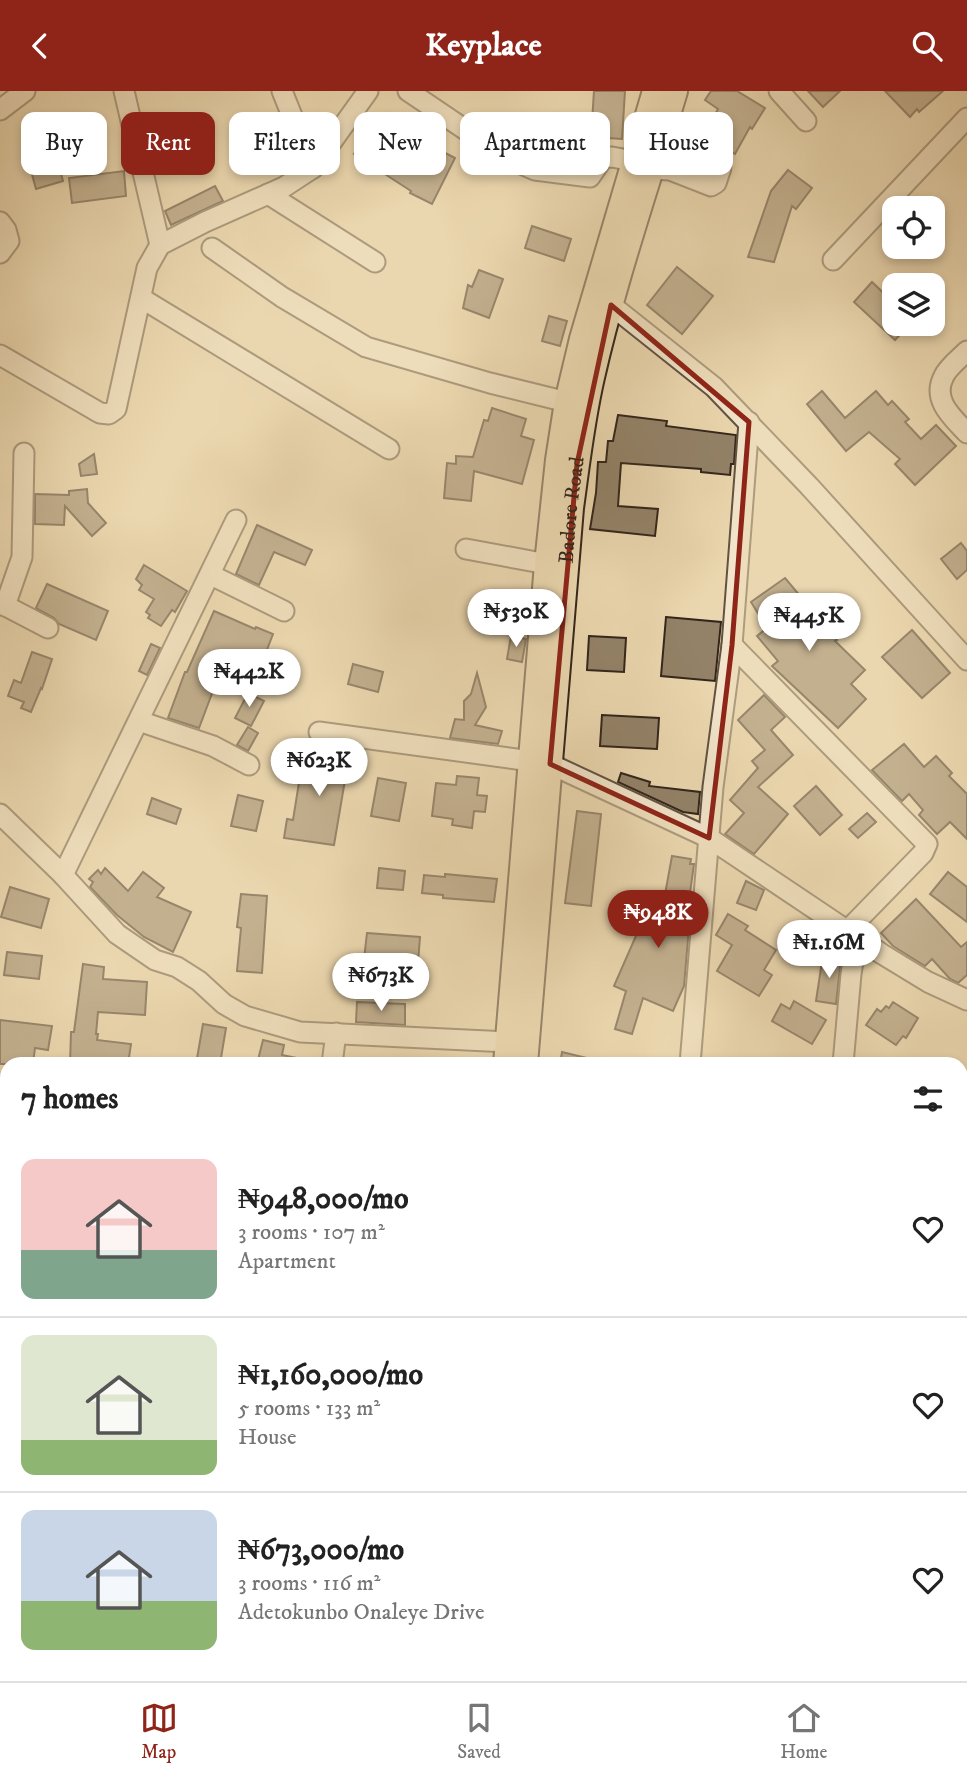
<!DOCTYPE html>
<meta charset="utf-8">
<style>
:root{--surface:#fff;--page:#f2f2f2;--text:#222;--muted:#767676;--line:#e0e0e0;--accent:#8f2418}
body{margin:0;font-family:"IM FELL DW Pica",serif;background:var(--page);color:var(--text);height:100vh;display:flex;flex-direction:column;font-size:26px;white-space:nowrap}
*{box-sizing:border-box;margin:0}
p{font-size:23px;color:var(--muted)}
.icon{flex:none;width:38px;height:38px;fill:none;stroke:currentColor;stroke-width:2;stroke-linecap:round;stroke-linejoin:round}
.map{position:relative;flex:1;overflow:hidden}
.sheet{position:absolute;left:0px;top:966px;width:968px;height:625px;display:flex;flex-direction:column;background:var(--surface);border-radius:21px 21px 0 0;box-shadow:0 4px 10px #0003}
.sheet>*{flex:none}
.guide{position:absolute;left:21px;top:21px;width:926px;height:63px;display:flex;gap:14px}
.buttons{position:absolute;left:882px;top:105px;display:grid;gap:14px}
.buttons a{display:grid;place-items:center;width:63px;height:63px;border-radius:14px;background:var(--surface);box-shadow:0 4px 10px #0003;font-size:35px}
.price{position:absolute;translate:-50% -60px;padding:0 16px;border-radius:24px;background:#fff;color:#222;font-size:23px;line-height:46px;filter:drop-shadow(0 2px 4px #0008)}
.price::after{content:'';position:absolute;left:50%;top:42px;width:21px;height:16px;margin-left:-10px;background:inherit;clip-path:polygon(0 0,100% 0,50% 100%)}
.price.selected{background:var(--accent);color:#fff}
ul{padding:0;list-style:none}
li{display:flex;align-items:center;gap:21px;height:175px;padding:0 21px}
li+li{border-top:2px solid var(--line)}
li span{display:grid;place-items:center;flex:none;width:196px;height:140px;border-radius:14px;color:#555}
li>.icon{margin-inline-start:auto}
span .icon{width:84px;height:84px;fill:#fffc;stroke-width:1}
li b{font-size:30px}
h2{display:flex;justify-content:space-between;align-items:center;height:84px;padding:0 21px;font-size:30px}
.chip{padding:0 24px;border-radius:14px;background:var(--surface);box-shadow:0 4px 10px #0003;font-size:24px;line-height:63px}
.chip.selected{background:var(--accent);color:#fff}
header{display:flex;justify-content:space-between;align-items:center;height:91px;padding:0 21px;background:var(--accent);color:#fff;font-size:32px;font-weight:700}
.tabs{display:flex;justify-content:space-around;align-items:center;height:98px;border-top:2px solid var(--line);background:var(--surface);font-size:19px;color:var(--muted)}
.tabs a{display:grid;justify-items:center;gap:4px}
.tabs .selected{color:var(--accent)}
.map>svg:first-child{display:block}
</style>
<header><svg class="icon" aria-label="back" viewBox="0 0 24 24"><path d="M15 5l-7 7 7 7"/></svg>Keyplace<svg class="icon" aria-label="search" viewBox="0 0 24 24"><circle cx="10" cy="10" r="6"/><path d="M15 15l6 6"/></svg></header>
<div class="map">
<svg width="967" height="1590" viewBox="0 0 967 1590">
<rect width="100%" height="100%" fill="#ebd7af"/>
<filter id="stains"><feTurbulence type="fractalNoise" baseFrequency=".00286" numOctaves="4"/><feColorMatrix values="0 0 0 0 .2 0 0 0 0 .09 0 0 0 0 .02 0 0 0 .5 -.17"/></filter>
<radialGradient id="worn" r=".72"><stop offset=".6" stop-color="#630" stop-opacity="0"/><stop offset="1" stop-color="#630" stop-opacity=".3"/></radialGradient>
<g fill="#938268" stroke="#33251c" stroke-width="2">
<path d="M594 0H625L622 48 591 46Z"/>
<path d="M711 0H737L765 17 752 38 750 36 735 63 703 45 718 18 705 9Z"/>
<path d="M808 0H840L823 16Z"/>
<path d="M885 0H943L919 21 917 18 910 26Z"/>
<path d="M49 39 63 90 36 98 22 47Z"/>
<path d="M368 41 423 77 434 56 455 67 432 113 410 102 411 100 354 63Z"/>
<path d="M788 79 812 97 796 118 792 115 774 171 748 166 771 100Z"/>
<path d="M124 80 126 105 72 112 69 87Z"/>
<path d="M215 95 223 110 171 134 165 120Z"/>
<path d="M532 135 571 148 564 170 525 157Z"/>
<path d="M677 176 713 205 682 243 647 214Z"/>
<path d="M479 179 503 188 489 227 463 217 468 194 472 196Z"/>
<path d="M872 191 894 212V233H910L895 249 854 211Z"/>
<path d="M549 225 567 230 560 255 542 250Z"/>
<path d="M822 300 845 327 876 300 888 314 892 310 909 328 905 331 921 348 936 334 956 355 915 394 895 373 900 368 869 341 846 360 807 313Z"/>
<path d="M492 317 526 328 521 345 534 349 522 393 474 380 471 410 444 407 447 372 456 373V365L473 366 484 329 488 330Z"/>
<path d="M618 324 667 330 666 335 736 344 734 373H731L730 384 701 381V378L621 372 618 415 658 418 655 445 590 438 596 402 598 371H606L608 350H613Z"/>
<path d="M94 363 97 383 81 385 79 373Z"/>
<path d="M87 398 88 412 106 432 92 445 65 415 64 434 35 433V403L69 404V400Z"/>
<path d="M257 434 312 459 305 474 274 461 259 494 236 483Z"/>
<path d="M961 452 967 460V479L957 488 941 468Z"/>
<path d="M144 474 187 500 175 521 172 519 161 535 148 527 150 524 146 521 154 508 139 499 142 494 136 488Z"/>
<path d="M785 487 837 549 835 550 865 579 851 593 866 608 838 637 772 575 778 570 757 545 767 537 751 511Z"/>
<path d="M47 493 108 520 96 549 59 533 54 527 36 517Z"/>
<path d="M214 520 255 538 256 536 273 543 263 569 259 567 249 595 219 584 199 637 168 627 185 581H187Z"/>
<path d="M666 526 721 531 715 590 661 585Z"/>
<path d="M912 539 950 582 922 607 882 566Z"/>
<path d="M511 545 526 548 522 571 507 568Z"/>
<path d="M589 545 626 547 624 581 587 579Z"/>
<path d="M151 553 160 557 147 584 139 580Z"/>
<path d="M32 561 52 568 42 598 41 597 31 621 21 617 24 611 8 605 14 589 21 592Z"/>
<path d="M353 573 383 581 378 601 348 593Z"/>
<path d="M477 582 486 616 475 634 502 640 498 653 450 647 455 628 464 629V610L471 603Z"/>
<path d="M248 602 264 610 251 635 235 627Z"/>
<path d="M764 604 785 626 771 639 793 664 758 696 788 723 754 763 725 743 744 722 730 709 758 677 752 670 765 659 738 629Z"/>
<path d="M602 624 659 627 657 658 600 655Z"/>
<path d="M248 636 258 642 248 660 237 654Z"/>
<path d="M904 653 924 676 936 665 952 682 949 685 967 703V748L950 731 937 743 919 724 923 719 909 703 902 710 872 679Z"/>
<path d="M304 660 352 666 349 690 345 689 334 754 284 747 287 728 293 729Z"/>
<path d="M621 682 650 691 649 695 700 701 698 723 683 721 618 691Z"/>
<path d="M457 685 479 687 477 704 487 705 485 721 474 720 472 737 452 734 453 728 432 725 436 692 456 694Z"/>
<path d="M378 687 406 692 399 730 371 725Z"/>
<path d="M816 695 842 724 820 744 794 715Z"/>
<path d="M238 704 263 710 256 740 231 735Z"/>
<path d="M152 707 181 718 176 733 147 723Z"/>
<path d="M577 720 601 723 591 815 565 812Z"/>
<path d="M867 722 876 731 858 747 849 738Z"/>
<path d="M672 765 691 768 690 773H694L688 816 686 815 681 834 689 836 684 895 673 920 643 907 632 943 615 938 626 900 614 895 639 838 632 836 638 814 662 820Z"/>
<path d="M105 777 128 800 143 781 164 797 157 806 191 821 173 861 144 846 117 824 90 796 93 791 89 788 98 779 101 783Z"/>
<path d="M379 777 405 780 403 799 377 797Z"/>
<path d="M948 781 967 796V831L930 803Z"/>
<path d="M445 783 497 788 494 811 443 807V804L422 802 424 784 445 786Z"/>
<path d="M746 790 764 799 756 819 737 812Z"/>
<path d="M10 796 49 808 41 837 1 826Z"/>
<path d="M241 803 267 805 262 882 237 880 241 837 237 836Z"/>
<path d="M916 808 961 856 967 851V884L958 892 950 888 932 868 925 875 893 855 881 842Z"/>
<path d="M728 823 748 835 745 839 776 859 764 879 772 884 759 905 717 880 732 854 716 844Z"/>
<path d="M367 842 420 846 418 872 364 868Z"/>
<path d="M7 861 42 865 39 888 4 884Z"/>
<path d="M823 864 841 867 836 913 816 910Z"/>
<path d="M83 873 104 876 103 888 147 891 145 924 98 921 96 943H98L97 949 131 953 128 973H70L71 941H74Z"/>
<path d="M794 910 826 929 812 953 772 930 781 913 790 918Z"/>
<path d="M357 911 405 913V934L356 931Z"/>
<path d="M893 911 918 927 906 947 903 945 896 954 866 934 877 918 881 921 886 915 889 917Z"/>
<path d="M0 929 52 935 48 959 35 957 33 973H0Z"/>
<path d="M203 933 226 937 220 973H196Z"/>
<path d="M263 949 284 954 282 964 302 968V973H257Z"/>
<path d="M562 961 595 969V973H560Z"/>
</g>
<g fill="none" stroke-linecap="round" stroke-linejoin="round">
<g stroke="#615241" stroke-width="23">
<g id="minor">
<path d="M124 0 160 154"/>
<path d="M282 0 313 77"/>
<path d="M408 0 482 50"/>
<path d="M779 0 806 30"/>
<path d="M0 19 25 0"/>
<path d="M505 66 535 79 590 86 603 67 612 66 633 70"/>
<path d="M652 78 670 79 711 95 716 92 721 77C715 64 678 52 664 36"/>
<path d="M268 103 375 171"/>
<path d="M0 131 6 139 9 150 0 162"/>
<path d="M212 157 282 206 366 256 490 292 567 311"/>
<path d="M833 169 967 27"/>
<path d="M141 207 389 358"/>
<path d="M611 214 714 296 809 395 967 569"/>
<path d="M967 260C960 267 948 276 944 285 931 309 953 327 967 342"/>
<path d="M0 264 100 322 109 323 116 318 147 177 160 154 205 131 284 96 313 77 368 0"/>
<path d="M466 458 547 473"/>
<path d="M211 484 284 520"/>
<path d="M0 512 48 537"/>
<path d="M5 515 22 466 24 362"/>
<path d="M732 554 927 753 923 762 848 839"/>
<path d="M139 630 213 655 249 674"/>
<path d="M319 641 531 670"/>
<path d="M550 673 709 747 882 863 928 891 967 909"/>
<path d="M0 723 63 784 117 843 155 869 177 876 199 890 224 913 245 925 300 941 508 951"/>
<path d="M63 784 236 429"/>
<path d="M332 973 336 942"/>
<path d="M690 973 713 696 732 554 749 331"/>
<path d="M843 973 851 883 857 846"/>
<path d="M0 1061 3 1058 7 1042"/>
<path d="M961 1185 967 1187"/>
<path d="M961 1345 967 1347"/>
<path d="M961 1515 967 1518"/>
<path d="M800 1584V1590"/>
<path d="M393 1590 394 1584"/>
</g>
</g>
<g stroke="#33251c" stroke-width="28">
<g id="major">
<path d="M506 973 547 473 558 369 567 311 582 248 655 0"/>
<path id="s1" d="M525 973 571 417C577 374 582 329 592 286 614 189 647 95 675 0"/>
<path d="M456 1590 457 1584"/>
</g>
</g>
<use href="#minor" stroke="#f2e5cb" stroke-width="19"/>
<use href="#major" stroke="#ebd7af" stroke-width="24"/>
</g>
<path d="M0 0H967V1590H0ZM611 214 749 331 732 554 709 747 550 673 577 373Z" fill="#ebd7af" fill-opacity=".55" fill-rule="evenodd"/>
<path fill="none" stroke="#8f2418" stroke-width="5" stroke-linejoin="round" d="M611 214 749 331 732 554 709 747 550 673 577 373Z"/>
<g text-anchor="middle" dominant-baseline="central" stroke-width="6" stroke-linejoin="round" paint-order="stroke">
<g font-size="21" fill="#33251c" stroke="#f2e5cb">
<text stroke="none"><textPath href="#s1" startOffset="556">Badore Road</textPath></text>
</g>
</g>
<rect width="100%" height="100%" filter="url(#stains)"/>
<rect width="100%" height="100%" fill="url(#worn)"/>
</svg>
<div class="buttons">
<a><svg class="icon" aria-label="locate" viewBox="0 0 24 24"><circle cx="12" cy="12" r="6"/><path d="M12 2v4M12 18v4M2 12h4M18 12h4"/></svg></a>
<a><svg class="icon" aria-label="layers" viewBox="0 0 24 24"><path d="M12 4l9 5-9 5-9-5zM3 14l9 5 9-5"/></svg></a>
</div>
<b class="price" style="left:516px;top:558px">₦530K</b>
<b class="price" style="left:809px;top:562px">₦445K</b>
<b class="price" style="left:249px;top:618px">₦442K</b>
<b class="price" style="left:319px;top:707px">₦623K</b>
<b class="price selected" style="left:658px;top:859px">₦948K</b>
<b class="price" style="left:829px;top:889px">₦1.16M</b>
<b class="price" style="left:381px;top:922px">₦673K</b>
<div class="guide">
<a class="chip">Buy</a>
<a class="chip selected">Rent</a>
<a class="chip">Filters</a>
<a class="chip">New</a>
<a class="chip">Apartment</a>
<a class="chip">House</a>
</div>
<section class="sheet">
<h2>7 homes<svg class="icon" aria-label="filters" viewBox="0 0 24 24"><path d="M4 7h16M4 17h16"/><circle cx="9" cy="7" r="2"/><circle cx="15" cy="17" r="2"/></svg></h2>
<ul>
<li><span style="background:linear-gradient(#f6c9c9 65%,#7fa58c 0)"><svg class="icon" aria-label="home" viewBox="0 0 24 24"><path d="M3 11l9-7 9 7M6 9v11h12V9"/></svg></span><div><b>₦948,000/mo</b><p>3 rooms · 107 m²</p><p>Apartment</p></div><svg class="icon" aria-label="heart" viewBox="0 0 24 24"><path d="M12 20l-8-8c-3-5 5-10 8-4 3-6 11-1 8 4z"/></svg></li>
<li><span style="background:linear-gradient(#dfe7d0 75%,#8fb573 0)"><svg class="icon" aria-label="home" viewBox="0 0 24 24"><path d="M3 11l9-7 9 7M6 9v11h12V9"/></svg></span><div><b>₦1,160,000/mo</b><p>5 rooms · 133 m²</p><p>House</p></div><svg class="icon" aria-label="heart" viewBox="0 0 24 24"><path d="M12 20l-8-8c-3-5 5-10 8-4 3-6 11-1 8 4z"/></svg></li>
<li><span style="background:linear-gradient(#c9d6e8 65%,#8fb573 0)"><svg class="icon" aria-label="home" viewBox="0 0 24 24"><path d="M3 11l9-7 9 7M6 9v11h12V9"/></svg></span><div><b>₦673,000/mo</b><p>3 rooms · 116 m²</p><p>Adetokunbo Onaleye Drive</p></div><svg class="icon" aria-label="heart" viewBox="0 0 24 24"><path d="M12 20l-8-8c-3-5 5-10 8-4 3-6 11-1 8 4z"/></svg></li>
</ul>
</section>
</div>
<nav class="tabs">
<a class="selected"><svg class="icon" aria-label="map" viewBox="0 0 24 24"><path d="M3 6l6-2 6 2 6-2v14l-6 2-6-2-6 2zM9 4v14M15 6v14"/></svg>Map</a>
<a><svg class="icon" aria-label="saved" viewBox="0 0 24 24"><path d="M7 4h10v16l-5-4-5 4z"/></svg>Saved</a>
<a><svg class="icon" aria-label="home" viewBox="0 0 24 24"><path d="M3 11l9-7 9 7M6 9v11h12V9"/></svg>Home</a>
</nav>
